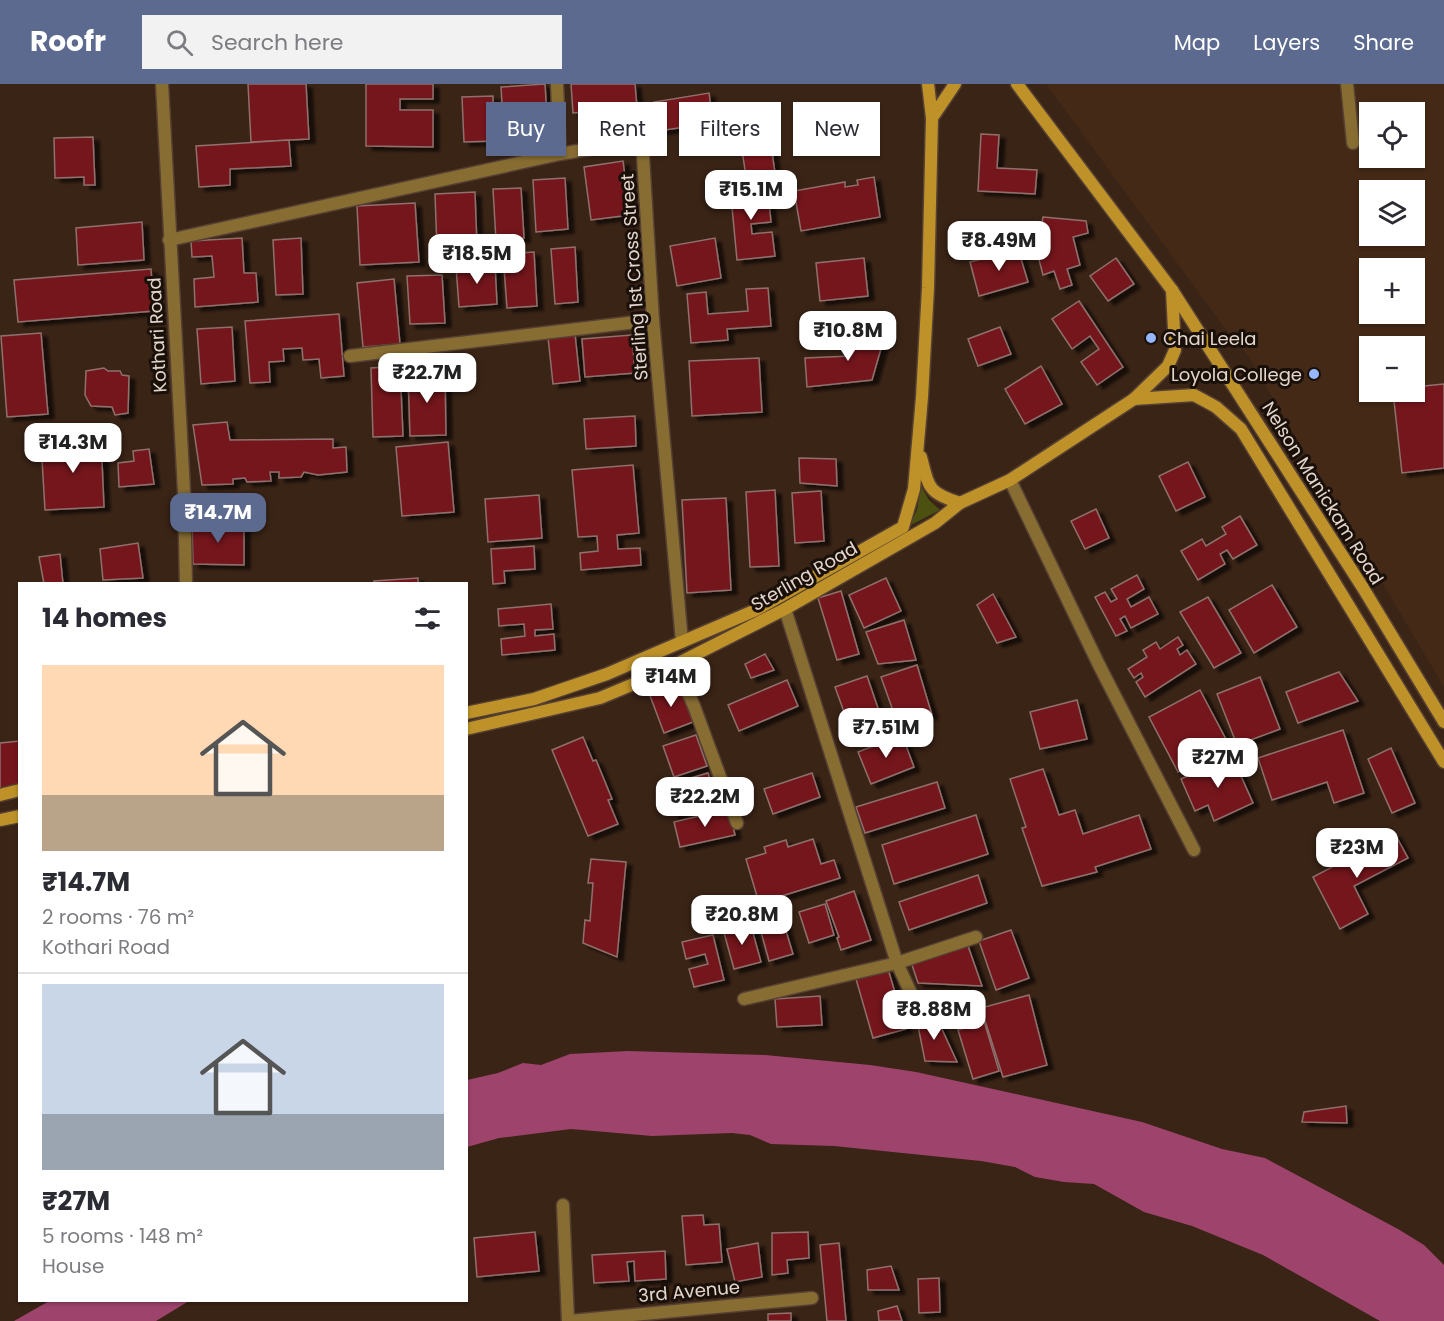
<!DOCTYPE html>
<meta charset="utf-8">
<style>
:root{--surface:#fff;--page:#f2f2f3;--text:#2b2b33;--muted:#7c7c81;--line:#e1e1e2;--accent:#5b6a8e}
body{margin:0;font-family:Poppins,sans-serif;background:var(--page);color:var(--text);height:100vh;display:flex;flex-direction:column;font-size:22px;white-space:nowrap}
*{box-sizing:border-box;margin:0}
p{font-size:20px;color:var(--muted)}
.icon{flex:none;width:33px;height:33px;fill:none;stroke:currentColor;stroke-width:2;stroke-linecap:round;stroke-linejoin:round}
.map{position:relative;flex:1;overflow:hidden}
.side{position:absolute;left:18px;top:498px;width:450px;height:720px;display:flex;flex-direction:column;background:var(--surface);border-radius:0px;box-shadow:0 2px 4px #0004}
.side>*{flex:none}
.guide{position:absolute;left:486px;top:18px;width:570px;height:54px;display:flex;gap:12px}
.fabs{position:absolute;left:1359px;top:18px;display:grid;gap:12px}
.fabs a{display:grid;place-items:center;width:66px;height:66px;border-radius:0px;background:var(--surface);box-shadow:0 2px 4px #0004;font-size:30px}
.price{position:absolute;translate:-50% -51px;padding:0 14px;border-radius:12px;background:#fff;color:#222;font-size:20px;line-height:39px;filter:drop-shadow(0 2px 3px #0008)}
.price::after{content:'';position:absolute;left:50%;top:36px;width:18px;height:14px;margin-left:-9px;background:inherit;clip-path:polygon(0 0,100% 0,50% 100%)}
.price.on{background:var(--accent);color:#fff}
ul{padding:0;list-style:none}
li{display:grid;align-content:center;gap:12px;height:318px;padding:0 24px}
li+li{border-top:2px solid var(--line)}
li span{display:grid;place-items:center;height:186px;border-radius:0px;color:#555}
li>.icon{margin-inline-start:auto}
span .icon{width:108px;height:108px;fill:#fffc;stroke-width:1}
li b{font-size:26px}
h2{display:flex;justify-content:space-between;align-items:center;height:72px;padding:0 24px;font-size:26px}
.pill{padding:0 21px;border-radius:0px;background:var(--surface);box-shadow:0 2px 4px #0004;font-size:21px;line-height:54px}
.pill.on{background:var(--accent);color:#fff}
header{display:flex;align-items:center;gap:36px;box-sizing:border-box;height:84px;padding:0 30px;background:var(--accent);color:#fff}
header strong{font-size:28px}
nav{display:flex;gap:33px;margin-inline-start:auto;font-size:21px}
.search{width:420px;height:54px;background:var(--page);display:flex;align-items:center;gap:15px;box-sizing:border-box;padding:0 21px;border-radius:0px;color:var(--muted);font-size:22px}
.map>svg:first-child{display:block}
</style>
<header>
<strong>Roofr</strong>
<div class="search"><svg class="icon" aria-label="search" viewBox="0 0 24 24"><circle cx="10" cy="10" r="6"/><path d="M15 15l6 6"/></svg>Search here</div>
<nav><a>Map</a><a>Layers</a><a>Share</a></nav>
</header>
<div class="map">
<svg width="1444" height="1237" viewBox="0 0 1444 1237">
<defs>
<filter id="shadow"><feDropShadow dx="6" dy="4" stdDeviation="1.5" flood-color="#0009"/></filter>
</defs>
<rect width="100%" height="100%" fill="#3a2416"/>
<path fill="#442916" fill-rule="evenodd" d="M1046 0H1444V603L1248 272 1232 254ZM1370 28H1414V74H1370ZM1370 106H1414V152H1370ZM1370 184H1414V230H1370ZM1370 262H1414V308H1370Z"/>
<path fill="#4c5111" d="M921 402 929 416 940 426 909 442 917 426Z"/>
<g fill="#9e446c">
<path d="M628 967 765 971 870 981 916 988 1142 1038 1222 1065 1265 1074 1398 1145 1424 1161 1444 1181V1237H1380L1263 1171 1192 1142 1144 1128 1094 1100 1064 1098 1035 1093 1015 1083 981 1077 834 1062 771 1060 750 1051 732 1049 652 1052 571 1045 499 1054 467 1063V996L498 989 523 979 541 981 570 970Z"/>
<path d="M51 1216H189V1217L156 1237H14Z"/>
</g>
<g fill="#74171a" stroke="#8f706d" stroke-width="1.5" filter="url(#shadow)">
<path d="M248 0H306L309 55 251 58Z"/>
<path d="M366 0H433V15H400V26H433V63L366 62Z"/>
<path d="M545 0 548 49 504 52 501 3Z"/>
<path d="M571 0H635L637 23 573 29Z"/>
<path d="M709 9 713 39 658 47 654 18Z"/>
<path d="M493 12 494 57 464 58 462 13Z"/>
<path d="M767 33 775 89 746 93 738 38Z"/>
<path d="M981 50 999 51 997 84 1037 86 1035 110 978 107Z"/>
<path d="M93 53 95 101H84V93L55 94 54 54Z"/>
<path d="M289 56 291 82 230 85V101L199 103 196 62Z"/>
<path d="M623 77 630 131 591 136 584 83Z"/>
<path d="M874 93 880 133 801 147 794 107 845 98V103L858 101 857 96Z"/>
<path d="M565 94 568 145 536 148 533 96Z"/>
<path d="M767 98 771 138 751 140 752 150 772 148 775 172 737 176 730 102Z"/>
<path d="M521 104 524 154 496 156 493 105Z"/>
<path d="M475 108 477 163 437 165 435 110Z"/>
<path d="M415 119 419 178 360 181 357 122Z"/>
<path d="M1043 133 1086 137 1088 149 1073 153 1080 181 1067 185 1072 201 1060 205 1054 187 1043 191 1037 168Z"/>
<path d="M142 138 144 176 78 181 76 144Z"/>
<path d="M242 154 244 189H256L258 218 195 223 194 195 214 193 212 172 192 173 191 157Z"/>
<path d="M301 154 303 210 276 211 273 156Z"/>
<path d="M715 154 721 194 677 202 670 162Z"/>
<path d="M575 163 578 218 555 220 551 165Z"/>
<path d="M1018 165 1028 198 979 212 970 178Z"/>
<path d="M534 168 537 222 507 224 503 170Z"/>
<path d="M864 174 868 212 820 217 816 179Z"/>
<path d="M1116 174 1134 200 1108 217 1090 192Z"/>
<path d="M495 180 497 220 459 223 456 183Z"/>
<path d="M151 185 154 227 18 238 14 196Z"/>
<path d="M442 191 445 239 410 240 407 192Z"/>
<path d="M394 195 400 260 363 263 357 199Z"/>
<path d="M768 204 771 242 727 245 728 256 691 259 687 210 706 208 708 230 748 227 746 205Z"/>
<path d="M1079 217 1123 283 1097 301 1081 278 1099 265 1090 252 1072 265 1052 235Z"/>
<path d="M339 230 344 292 321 294 319 275 303 276 302 264 283 265 284 277 269 278 270 298 250 299 245 237Z"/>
<path d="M861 242 886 247 872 296 807 303 805 274 850 272Z"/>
<path d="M232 243 235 297 201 300 197 245Z"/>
<path d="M1000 243 1011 270 978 282 968 255Z"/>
<path d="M41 249 48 330 7 333 1 252Z"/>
<path d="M575 250 580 297 553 300 548 253Z"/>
<path d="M632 251 635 289 585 293 582 255Z"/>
<path d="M759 274 762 328 692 332 689 277Z"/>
<path d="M400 282 403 352 373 353 371 284Z"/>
<path d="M1041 282 1062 320 1025 340 1005 305Z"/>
<path d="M104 284 108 287H120L122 291 129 292 128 329 115 331 112 323 91 322 85 311 86 287Z"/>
<path d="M445 288 446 351 410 352 408 289Z"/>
<path d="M1444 300V384L1402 389 1393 308H1414V303Z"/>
<path d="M635 332 636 362 586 365 584 335Z"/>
<path d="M227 338 230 356 333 355V364L346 363 347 388 318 391 304 388 301 393 279 394V388H270L271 397 247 398 245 394 233 395V400L202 401 193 341Z"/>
<path d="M101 355 104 423 45 426 41 358Z"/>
<path d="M448 358 454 428 402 432 396 363Z"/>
<path d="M149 365 154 400 119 403 118 379 134 377 133 367Z"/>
<path d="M799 374 836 375 837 402 800 399Z"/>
<path d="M1188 378 1205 413 1176 427 1159 392Z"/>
<path d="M633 381 639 449 617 451 618 465 640 464 641 481 581 486 580 469 598 467 597 452 578 453 572 386Z"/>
<path d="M775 406 779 482 750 483 746 408Z"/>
<path d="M821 407 824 457 795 459 792 409Z"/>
<path d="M539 411 542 454 488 458 485 415Z"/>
<path d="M726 414 731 506 687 509 682 416Z"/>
<path d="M1096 425 1109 454 1085 465 1071 437Z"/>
<path d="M1240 432 1257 461 1233 475 1227 466 1220 470 1225 480 1198 496 1181 467 1202 455 1206 462 1226 450 1222 443Z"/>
<path d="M244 440V481L193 480 192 441Z"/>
<path d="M138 459 143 494 103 496 100 465Z"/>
<path d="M534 462 535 485 504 487 505 499 493 500 491 465Z"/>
<path d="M60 470 63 500H44L39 473Z"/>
<path d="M1137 491 1144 505 1127 515 1131 523 1149 513 1158 530 1131 544 1125 532 1120 535 1127 547 1116 552 1095 513 1105 508 1111 518 1117 515 1111 505Z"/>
<path d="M418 494V500H375L374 497Z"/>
<path d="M886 494 901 527 864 544 849 511Z"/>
<path d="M1272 501 1297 543 1254 569 1229 526Z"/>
<path d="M841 507 859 570 837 576 818 514Z"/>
<path d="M993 510 1016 553 997 559 977 521Z"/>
<path d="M1208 513 1241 569 1214 584 1180 528Z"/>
<path d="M551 520 553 545 535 546V552L554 550 555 566 502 571 501 555 525 552 524 540 499 542 498 525Z"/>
<path d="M904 536 916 576 878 580 866 548Z"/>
<path d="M1178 553 1183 561 1177 565 1180 571 1187 566 1196 580 1145 613 1136 598 1143 593 1141 589 1134 594 1128 585 1147 573 1143 566 1156 558 1160 565Z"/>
<path d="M765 570 774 586 751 594 745 580Z"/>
<path d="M917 581 932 631 897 638 881 593Z"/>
<path d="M1339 588 1358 617 1298 639 1286 608Z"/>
<path d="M867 592 879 627 848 639 835 603Z"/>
<path d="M1260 593 1280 645 1237 661 1217 610Z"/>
<path d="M787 596 798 622 739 647 728 621Z"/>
<path d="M678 598 693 638 664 649 649 609Z"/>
<path d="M1200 606 1229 661 1178 688 1149 633Z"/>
<path d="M1077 616 1087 655 1040 665 1030 628Z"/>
<path d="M1343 646 1364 709 1334 719 1327 698 1272 716 1258 674Z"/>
<path d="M696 651 707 682 674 693 663 662Z"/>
<path d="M902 651 914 683 871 700 858 668Z"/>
<path d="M583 653 593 677 596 676 612 715 608 716 618 740 588 752 552 666Z"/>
<path d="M20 657V703L0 705V659Z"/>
<path d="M1391 664 1415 719 1392 729 1368 675Z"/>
<path d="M1232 672 1253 719 1214 737 1208 721 1195 727 1181 695Z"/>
<path d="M1043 685 1059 731 1075 726 1083 750 1139 731 1151 765 1095 783 1097 788 1042 802 1022 744 1026 743 1010 695Z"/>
<path d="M708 689 716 718 673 731 664 702Z"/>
<path d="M812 689 820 713 773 730 764 705Z"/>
<path d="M937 698 945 724 865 749 856 723Z"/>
<path d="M729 725 735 751 680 763 674 738Z"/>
<path d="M976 731 988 770 894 800 882 761Z"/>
<path d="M1395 750 1408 774 1354 802 1368 830 1340 845 1313 793Z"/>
<path d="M813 755 821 780 834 776 840 794 759 819 746 775 766 769 764 763 786 756 788 763Z"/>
<path d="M591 775 626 778 617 873 583 859 585 836 590 837 593 799H588Z"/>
<path d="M978 791 987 819 909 846 899 818Z"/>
<path d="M854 807 871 856 841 866 837 854 839 853 826 817Z"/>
<path d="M825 820 834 851 809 859 799 828Z"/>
<path d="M780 827 793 870 769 877 757 833Z"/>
<path d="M750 838 761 878 734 885 723 845Z"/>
<path d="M1011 846 1029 894 996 906 979 857Z"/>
<path d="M713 851 724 896 694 903 689 885 708 880 705 870 686 875 682 858Z"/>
<path d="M967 859 982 902 918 899 911 878Z"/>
<path d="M888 885 906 945 873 954 856 895Z"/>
<path d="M1029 911 1047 981 1003 993 981 924Z"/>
<path d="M820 912 822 941 777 943 775 915Z"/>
<path d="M935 930 957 978 925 977 917 937Z"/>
<path d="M984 937 999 987 973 995 958 946Z"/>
<path d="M1346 1022 1347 1039 1302 1038 1304 1028Z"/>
<path d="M703 1131 704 1141 719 1140 722 1178 686 1181 682 1132Z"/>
<path d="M535 1148 539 1187 477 1193 474 1154Z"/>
<path d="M808 1148 809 1174 787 1176 788 1189 772 1191V1149Z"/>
<path d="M758 1159 762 1193 735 1198 727 1165Z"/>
<path d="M839 1159 846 1237H827L820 1161Z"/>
<path d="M665 1167 666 1195 635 1197 634 1177 627 1178 629 1197 594 1199 592 1171Z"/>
<path d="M891 1182 899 1206H868L867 1186Z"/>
<path d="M939 1194 940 1228 919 1229 918 1195Z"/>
<path d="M897 1222 902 1237H879L878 1227Z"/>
<path d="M791 1229V1237H768V1230Z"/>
</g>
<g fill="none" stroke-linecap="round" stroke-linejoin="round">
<g stroke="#554033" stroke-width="15">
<g id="minor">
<path d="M162 0 184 407 186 500"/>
<path d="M557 0 560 70"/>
<path d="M1347 0 1353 59"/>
<path d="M169 156 560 70 642 56 653 236 682 558"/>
<path d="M350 272 653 236"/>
<path d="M1010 396 1099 581 1194 766"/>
<path d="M785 525 897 879 915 918"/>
<path d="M676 581 694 622 737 739"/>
<path d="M744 915 897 879 976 853"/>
<path d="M563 1121 568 1237"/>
<path d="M570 1237 812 1214"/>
</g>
</g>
<g stroke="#554033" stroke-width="15">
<g id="secondary">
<path d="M1017 0 1172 206 1363 504 1444 638"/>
<path d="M932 34 955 0"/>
<path d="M1134 315 1194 311 1216 323 1241 345 1444 678"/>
<path d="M921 373C929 404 928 409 960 419"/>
<path d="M466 629 534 615 607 590 756 526 903 443 914 405 922 313 928 204 932 34 928 0"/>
<path d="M466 645 600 614 653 592 785 525 935 439 960 419 1010 396 1134 315 1168 282 1175 266 1172 206"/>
<path d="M0 711 20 706"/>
<path d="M0 736 20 732"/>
</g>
</g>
<use href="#minor" stroke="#886d32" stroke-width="12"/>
<use href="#secondary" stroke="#be9228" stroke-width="12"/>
</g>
<g fill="#96b6fd" stroke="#1a100a" stroke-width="2">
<circle cx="1151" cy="254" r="6"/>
<circle cx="1314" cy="290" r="6"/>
</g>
<g text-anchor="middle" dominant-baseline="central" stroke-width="6" stroke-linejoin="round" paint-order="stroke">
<g font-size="18" fill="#e5d6cd" stroke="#1a100a">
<text transform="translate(634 193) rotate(-94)">Sterling 1st Cross Street</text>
<text transform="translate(157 251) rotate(-93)">Kothari Road</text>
<text transform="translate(1323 409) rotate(58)">Nelson Manickam Road</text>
<text transform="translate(804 492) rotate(-30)">Sterling Road</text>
<text transform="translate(689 1207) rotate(-5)">3rd Avenue</text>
</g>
<g font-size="18" fill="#e5d6cd" stroke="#1a100a" text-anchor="start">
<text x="1163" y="254">Chai Leela</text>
<text x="1302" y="290" text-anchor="end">Loyola College</text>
</g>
</g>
</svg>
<div class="fabs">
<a><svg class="icon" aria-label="locate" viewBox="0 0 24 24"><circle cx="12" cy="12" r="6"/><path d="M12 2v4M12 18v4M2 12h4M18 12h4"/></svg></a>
<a><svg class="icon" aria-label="layers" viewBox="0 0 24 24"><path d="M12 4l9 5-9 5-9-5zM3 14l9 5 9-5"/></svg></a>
<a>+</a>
<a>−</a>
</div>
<b class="price" style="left:751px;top:137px">₹15.1M</b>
<b class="price" style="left:999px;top:188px">₹8.49M</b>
<b class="price" style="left:477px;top:201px">₹18.5M</b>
<b class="price" style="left:848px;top:278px">₹10.8M</b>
<b class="price" style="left:427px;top:320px">₹22.7M</b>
<b class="price" style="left:73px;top:390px">₹14.3M</b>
<b class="price on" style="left:218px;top:460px">₹14.7M</b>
<b class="price" style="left:671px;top:624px">₹14M</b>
<b class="price" style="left:886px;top:675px">₹7.51M</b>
<b class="price" style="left:1218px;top:705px">₹27M</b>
<b class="price" style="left:705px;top:744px">₹22.2M</b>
<b class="price" style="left:1357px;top:795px">₹23M</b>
<b class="price" style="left:742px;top:862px">₹20.8M</b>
<b class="price" style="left:934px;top:957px">₹8.88M</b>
<div class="guide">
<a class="pill on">Buy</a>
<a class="pill">Rent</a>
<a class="pill">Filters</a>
<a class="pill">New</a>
</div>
<section class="side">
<h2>14 homes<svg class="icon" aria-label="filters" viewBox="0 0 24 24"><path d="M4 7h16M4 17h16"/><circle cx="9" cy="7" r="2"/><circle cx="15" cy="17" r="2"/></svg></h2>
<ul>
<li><span style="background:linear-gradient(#ffd9b3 70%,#b9a48a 0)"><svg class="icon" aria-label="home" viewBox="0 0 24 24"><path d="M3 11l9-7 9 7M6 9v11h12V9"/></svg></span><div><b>₹14.7M</b><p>2 rooms · 76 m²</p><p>Kothari Road</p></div></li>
<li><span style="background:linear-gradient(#c9d6e8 70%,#9aa5b1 0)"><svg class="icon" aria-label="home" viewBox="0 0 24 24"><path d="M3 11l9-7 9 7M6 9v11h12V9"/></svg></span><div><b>₹27M</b><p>5 rooms · 148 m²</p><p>House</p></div></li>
</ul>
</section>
</div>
